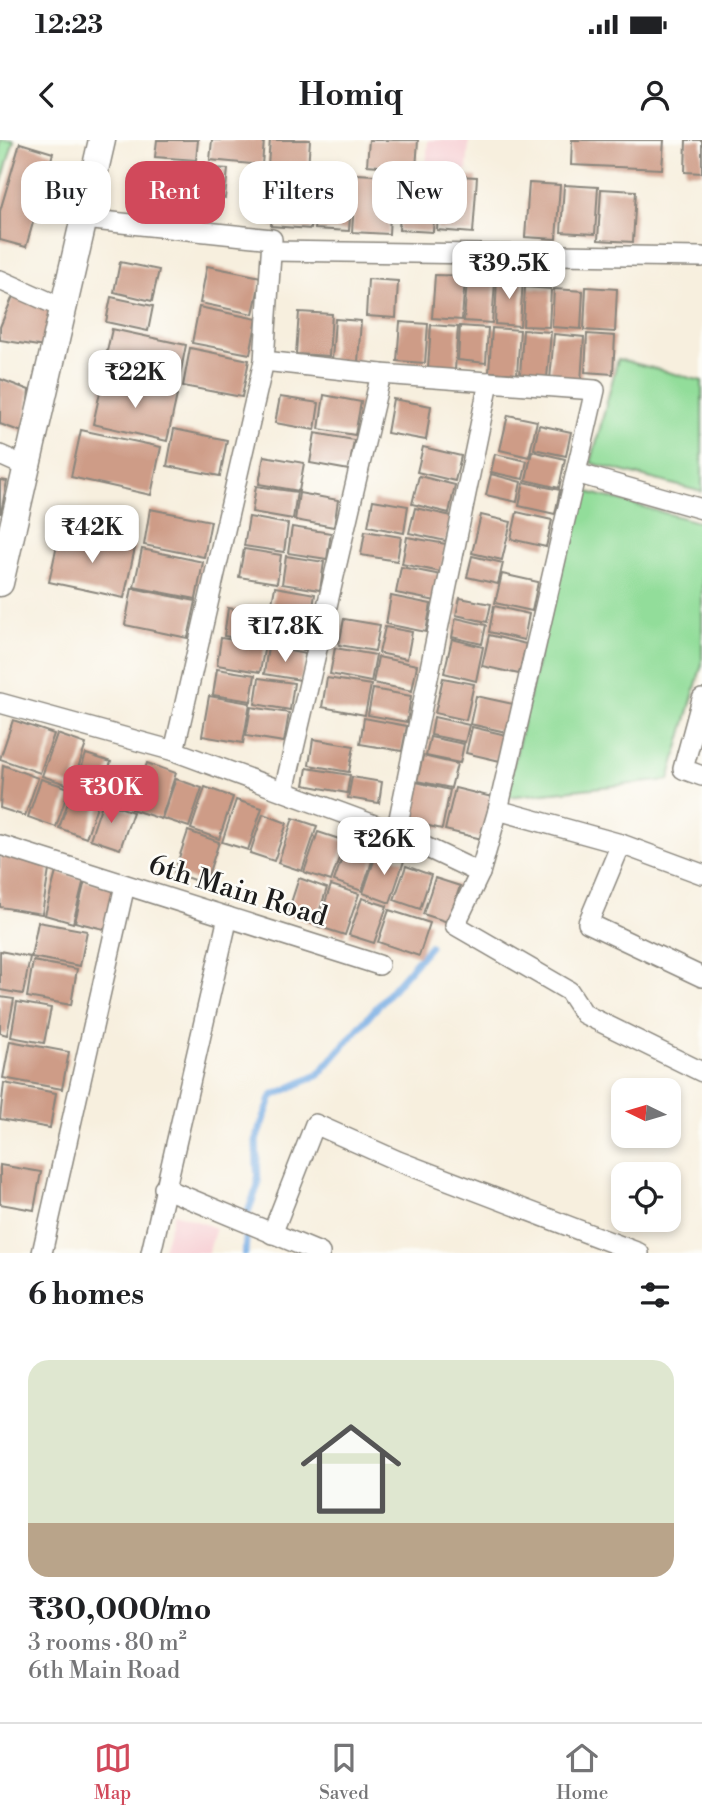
<!DOCTYPE html>
<meta charset="utf-8">
<style>
:root{--surface:#fff;--page:#f2f2f2;--text:#202124;--muted:#757577;--line:#e0e0e0;--accent:#d1495b}
body{margin:0;font-family:"Libre Bodoni",serif;background:var(--page);color:var(--text);height:100vh;display:flex;flex-direction:column;font-size:26px;white-space:nowrap}
*{box-sizing:border-box;margin:0}
p{font-size:23px;color:var(--muted)}
.icon{flex:none;width:38px;height:38px;fill:none;stroke:currentColor;stroke-width:2;stroke-linecap:round;stroke-linejoin:round}
.map{position:relative;height:1113px;overflow:hidden}
.drawer{display:flex;flex-direction:column;background:var(--surface);flex:1}
.drawer>*{flex:none}
.top-card{position:absolute;left:21px;top:21px;width:662px;height:63px;display:flex;gap:14px}
.needle{width:46px;rotate:275deg}
.controls{position:absolute;left:611px;top:938px;display:grid;gap:14px}
.controls a{display:grid;place-items:center;width:70px;height:70px;border-radius:14px;background:var(--surface);box-shadow:0 4px 10px #0003;font-size:35px}
.price{position:absolute;translate:-50% -60px;padding:0 16px;border-radius:14px;background:#fff;color:#222;font-size:23px;line-height:46px;filter:drop-shadow(0 2px 4px #0008)}
.price::after{content:'';position:absolute;left:50%;top:42px;width:21px;height:16px;margin-left:-10px;background:inherit;clip-path:polygon(0 0,100% 0,50% 100%)}
.price.active{background:var(--accent);color:#fff}
ul{padding:0;list-style:none}
li{display:grid;align-content:center;gap:14px;height:371px;padding:0 28px}
li span{display:grid;place-items:center;height:217px;border-radius:21px;color:#555}
li>.icon{margin-inline-start:auto}
span .icon{width:126px;height:126px;fill:#fffc;stroke-width:1}
li b{font-size:30px}
h2{display:flex;justify-content:space-between;align-items:center;height:84px;padding:0 28px;font-size:30px}
.chip{padding:0 24px;border-radius:21px;background:var(--surface);box-shadow:0 4px 10px #0003;font-size:24px;line-height:63px}
.chip.active{background:var(--accent);color:#fff}
.status{display:flex;justify-content:space-between;align-items:center;height:49px;padding:0 35px;background:var(--surface);direction:ltr}
.status svg{height:19px;fill:currentColor}
header{display:flex;justify-content:space-between;align-items:center;height:91px;padding:0 28px;background:var(--surface);font-size:32px;font-weight:800}
.dock{display:flex;justify-content:space-around;align-items:center;height:98px;border-top:2px solid var(--line);background:var(--surface);font-size:19px;color:var(--muted)}
.dock a{display:grid;justify-items:center;gap:4px}
.dock .active{color:var(--accent)}
.map>svg:first-child{display:block}
</style>
<div class="status"><b>12:23</b><svg viewBox="0 0 49 12"><path d="M0 12V9h3v3zM5 12V6h3v6zM10 12V3h3v9zM15 12V0h3v12zM26 1h20v11H26zM47 4h2v5h-2z"/></svg></div>
<header><svg class="icon" aria-label="back" viewBox="0 0 24 24"><path d="M15 5l-7 7 7 7"/></svg>Homiq<svg class="icon" aria-label="person" viewBox="0 0 24 24"><circle cx="12" cy="8" r="4"/><path d="M4 21q1-7 8-7t8 7"/></svg></header>
<div class="map">
<svg width="702" height="1113" viewBox="0 0 702 1113">
<rect width="100%" height="100%" fill="#fdfcf7"/>
<filter id="ink" filterUnits="userSpaceOnUse"><feTurbulence type="fractalNoise" baseFrequency=".0143" numOctaves="2"/><feDisplacementMap in="SourceGraphic" scale="14" xChannelSelector="R" yChannelSelector="G"/><feConvolveMatrix kernelMatrix="1 2 1 2 8 2 1 2 1" color-interpolation-filters="sRGB"/></filter>
<filter id="wash" filterUnits="userSpaceOnUse"><feTurbulence type="fractalNoise" baseFrequency=".00686" numOctaves="4" result="noise"/><feDisplacementMap in="SourceGraphic" scale="28" xChannelSelector="R" yChannelSelector="G"/><feGaussianBlur stdDeviation="1.57" result="paint"/><feColorMatrix in="noise" values="0 0 0 0 0 0 0 0 0 0 0 0 0 0 0 0 0 1.4 0 .05"/><feComposite in="paint" operator="in"/></filter>
<g filter="url(#wash)">
<rect width="100%" height="100%" fill="#f7efde"/>
<g fill="#f7cfd4">
<path d="M428 0H469L467 31 426 27Z"/>
<path d="M174 1073 216 1088 208 1113H162Z"/>
</g>
<g fill="#92dd9a" stroke="#577c5b" stroke-width="2">
<path d="M0 0H14L0 48Z"/>
<path d="M618 219 702 241V352L591 323Z"/>
<path d="M577 349 702 383V524L669 640 506 657Z"/>
</g>
<g fill="none" stroke-linecap="round" stroke-linejoin="round">
<path stroke="#74abe3" stroke-width="7" d="M245 1113 248 1072 258 1045 256 1000 272 956 318 935 430 806"/>
</g>
<g id="blocks">
<g fill="#ce9c87">
<path d="M157 0H198L196 20 155 17Z"/>
<path d="M212 0H264L262 25 210 20Z"/>
<path d="M270 0H310L308 28 268 25Z"/>
<path d="M369 0H418L416 29 367 25Z"/>
<path d="M572 0H664L662 29 571 25Z"/>
<path d="M686 0H702V33L685 32Z"/>
<path d="M20 3 53 13 26 107 0 100V71Z"/>
<path d="M197 27 228 29 225 58 195 56Z"/>
<path d="M319 30 353 32 349 91 315 89Z"/>
<path d="M275 31 314 34 311 89 271 86Z"/>
<path d="M356 34 392 36 389 94 352 92Z"/>
<path d="M402 34 437 36 433 92 399 90Z"/>
<path d="M440 35 477 37 473 93 437 90Z"/>
<path d="M529 43 560 45 556 99 525 97Z"/>
<path d="M564 45 598 47 595 94 561 92Z"/>
<path d="M601 49 636 51 633 102 598 100Z"/>
<path d="M120 122 159 130 152 161 114 152Z"/>
<path d="M207 126 261 137 253 174 200 163Z"/>
<path d="M435 135 465 136 462 180 432 178Z"/>
<path d="M497 137 523 139 520 186 495 184Z"/>
<path d="M368 139 398 141 396 178 366 176Z"/>
<path d="M467 140 495 142 492 183 464 181Z"/>
<path d="M525 147 551 149 549 187 523 186Z"/>
<path d="M586 147 617 149 615 192 584 190Z"/>
<path d="M554 149 583 151 581 189 552 187Z"/>
<path d="M13 156 54 167 45 207 0 200V187Z"/>
<path d="M111 157 153 166 148 191 106 182Z"/>
<path d="M199 167 257 179 250 214 192 203Z"/>
<path d="M299 172 332 174 329 216 296 214Z"/>
<path d="M335 179 361 181 358 222 332 220Z"/>
<path d="M400 182 428 184 425 223 397 221Z"/>
<path d="M431 185 458 187 455 230 428 228Z"/>
<path d="M460 186 488 188 486 223 458 220Z"/>
<path d="M492 188 520 190 517 234 489 232Z"/>
<path d="M112 189 186 205 177 250 102 233Z"/>
<path d="M523 190 551 192 547 238 520 236Z"/>
<path d="M554 194 584 197 581 242 550 240Z"/>
<path d="M587 194 615 196 613 234 585 232Z"/>
<path d="M190 208 249 220 242 257 183 246Z"/>
<path d="M0 239 29 250 25 293 0 284Z"/>
<path d="M103 239 177 255 167 301 93 284Z"/>
<path d="M324 255 361 262 355 295 319 289Z"/>
<path d="M280 257 319 263 315 290 275 283Z"/>
<path d="M393 259 431 266 426 300 387 293Z"/>
<path d="M508 275 537 281 529 317 500 310Z"/>
<path d="M539 285 571 292 566 316 534 309Z"/>
<path d="M174 289 227 300 220 336 167 326Z"/>
<path d="M81 290 161 307 151 355 71 337Z"/>
<path d="M315 293 354 300 349 330 310 323Z"/>
<path d="M423 307 461 316 455 341 417 332Z"/>
<path d="M532 311 565 319 559 348 526 340Z"/>
<path d="M495 314 527 321 523 339 491 332Z"/>
<path d="M264 316 304 323 299 351 259 344Z"/>
<path d="M491 334 521 342 517 362 486 355Z"/>
<path d="M419 336 455 345 449 373 412 364Z"/>
<path d="M0 340 7 341 1 373H0Z"/>
<path d="M524 342 560 350 555 374 519 366Z"/>
<path d="M256 346 297 352 293 379 252 372Z"/>
<path d="M299 353 338 360 334 387 295 380Z"/>
<path d="M373 360 408 366 404 393 368 386Z"/>
<path d="M415 368 452 376 446 401 409 393Z"/>
<path d="M150 369 211 381 204 417 144 405Z"/>
<path d="M517 372 552 380 546 407 511 399Z"/>
<path d="M481 375 511 382 502 420 472 413Z"/>
<path d="M249 377 288 384 284 412 244 406Z"/>
<path d="M292 387 331 393 327 419 288 413Z"/>
<path d="M60 391 135 408 124 458 49 442Z"/>
<path d="M365 391 401 397 397 421 361 415Z"/>
<path d="M407 397 446 404 441 432 402 424Z"/>
<path d="M142 409 203 422 196 459 134 447Z"/>
<path d="M244 409 281 415 277 443 239 437Z"/>
<path d="M286 416 324 422 320 450 282 444Z"/>
<path d="M472 416 503 423 498 444 467 437Z"/>
<path d="M401 427 441 435 436 461 396 453Z"/>
<path d="M502 434 538 442 532 471 495 463Z"/>
<path d="M275 447 315 454 311 481 270 474Z"/>
<path d="M132 448 196 461 188 498 125 485Z"/>
<path d="M391 456 431 464 426 492 386 484Z"/>
<path d="M460 458 491 464 487 482 456 475Z"/>
<path d="M494 466 529 474 524 500 489 492Z"/>
<path d="M228 468 265 474 261 502 224 496Z"/>
<path d="M271 476 315 483 310 511 267 503Z"/>
<path d="M456 478 486 485 482 504 452 497Z"/>
<path d="M344 479 380 485 375 511 339 505Z"/>
<path d="M385 487 412 492 407 519 379 513Z"/>
<path d="M489 495 526 504 519 534 482 526Z"/>
<path d="M221 498 265 505 260 532 217 525Z"/>
<path d="M452 499 483 507 476 541 444 533Z"/>
<path d="M268 507 306 514 301 540 264 534Z"/>
<path d="M335 508 376 515 371 542 330 534Z"/>
<path d="M378 517 417 525 412 551 373 543Z"/>
<path d="M217 529 255 535 251 561 213 555Z"/>
<path d="M259 538 294 543 290 570 255 564Z"/>
<path d="M327 538 371 545 365 575 322 567Z"/>
<path d="M443 538 474 544 466 580 435 573Z"/>
<path d="M373 549 411 556 407 582 368 575Z"/>
<path d="M209 556 250 563 243 603 202 596Z"/>
<path d="M476 556 513 564 506 592 470 584Z"/>
<path d="M251 567 289 573 284 602 246 596Z"/>
<path d="M434 577 469 585 465 602 431 595Z"/>
<path d="M364 578 407 586 402 611 360 604Z"/>
<path d="M13 580 54 594 40 633 0 619Z"/>
<path d="M472 587 506 595 500 621 466 613Z"/>
<path d="M57 594 86 604 72 646 42 636Z"/>
<path d="M430 597 464 604 460 623 426 616Z"/>
<path d="M313 599 354 606 349 632 309 625Z"/>
<path d="M86 614 111 622 99 657 74 649Z"/>
<path d="M423 616 457 624 451 648 417 641Z"/>
<path d="M147 623 176 633 161 679 131 669Z"/>
<path d="M3 625 38 638 25 676 0 668Z"/>
<path d="M307 628 350 635 347 653 304 645Z"/>
<path d="M352 637 382 642 379 663 348 658Z"/>
<path d="M41 639 69 648 56 687 28 677Z"/>
<path d="M176 639 202 648 189 687 162 678Z"/>
<path d="M416 642 450 650 442 689 407 681Z"/>
<path d="M205 647 233 657 219 699 191 689Z"/>
<path d="M455 648 492 657 482 699 445 690Z"/>
<path d="M72 651 99 660 86 698 59 688Z"/>
<path d="M236 660 262 668 248 710 222 702Z"/>
<path d="M103 661 133 672 120 709 90 699Z"/>
<path d="M263 674 287 683 274 721 250 713Z"/>
<path d="M293 678 317 686 302 731 278 723Z"/>
<path d="M188 691 219 702 205 744 174 733Z"/>
<path d="M318 692 345 701 331 741 304 732Z"/>
<path d="M349 698 377 707 362 751 334 741Z"/>
<path d="M377 712 404 721 390 763 363 753Z"/>
<path d="M0 715 50 724 42 774 0 767Z"/>
<path d="M406 726 431 735 420 769 394 760Z"/>
<path d="M56 732 84 739 73 783 45 775Z"/>
<path d="M299 738 327 748 315 785 287 775Z"/>
<path d="M435 738 460 746 448 782 423 774Z"/>
<path d="M85 740 118 748 108 790 75 782Z"/>
<path d="M331 745 359 754 345 795 317 786Z"/>
<path d="M362 758 387 766 374 803 349 795Z"/>
<path d="M389 770 430 783 419 816 378 802Z"/>
<path d="M38 782 87 791 80 826 31 817Z"/>
<path d="M0 811 30 817 23 854 0 850Z"/>
<path d="M33 821 77 829 71 865 27 857Z"/>
<path d="M0 857 14 859 7 895 0 893Z"/>
<path d="M17 862 51 868 44 903 11 897Z"/>
<path d="M10 901 69 912 62 949 3 938Z"/>
<path d="M4 943 56 953 50 988 0 979Z"/>
<path d="M0 1025 41 1032 34 1070 0 1064Z"/>
</g>
</g>
</g>
<g filter="url(#ink)">
<use href="#blocks" fill-opacity="0" stroke="#8a867d" stroke-width="2"/>
<g fill="none" stroke-linecap="round" stroke-linejoin="round">
<g stroke="#8a867d" stroke-width="22">
<g id="street">
<path d="M84 79 272 99 264 221 174 611"/>
<path d="M272 111 702 117"/>
<path d="M0 140 63 168"/>
<path d="M264 221 381 234 595 250 498 670 480 733 455 785 569 851 584 874 702 932"/>
<path d="M0 315 27 327"/>
<path d="M576 333 702 369"/>
<path d="M702 559 683 629 702 636"/>
<path d="M0 563 174 611 396 693 480 733"/>
<path d="M284 651 381 234"/>
<path d="M498 670 621 704 702 734"/>
<path d="M396 693 489 242"/>
<path d="M621 704 588 783 702 837"/>
<path d="M0 705 379 825"/>
<path d="M164 1048 320 1113"/>
<path d="M272 1094 315 984 398 1021 639 1113"/>
<path d="M42 1113 125 745"/>
<path d="M151 1113 228 777"/>
</g>
</g>
<g stroke="#8a867d" stroke-width="29">
<path id="secondary" d="M0 443 102 0"/>
</g>
<use href="#street" stroke="#fff" stroke-width="19"/>
<use href="#secondary" stroke="#fff" stroke-width="26"/>
</g>
</g>
<g text-anchor="middle" dominant-baseline="central" stroke-width="5" stroke-linejoin="round" paint-order="stroke">
<g font-size="28" fill="#1c1c1c" stroke="#fdfcf7">
<text transform="translate(238 751) rotate(17)">6th Main Road</text>
</g>
</g>
</svg>
<div class="controls">
<a><svg class="needle" viewBox="-14 -14 28 28"><path d="M0-13l5 13h-10z" fill="#e53935"/><path d="M0 13l5-13h-10z" fill="#757577"/></svg></a>
<a><svg class="icon" aria-label="locate" viewBox="0 0 24 24"><circle cx="12" cy="12" r="6"/><path d="M12 2v4M12 18v4M2 12h4M18 12h4"/></svg></a>
</div>
<b class="price" style="left:509px;top:161px">₹39.5K</b>
<b class="price" style="left:135px;top:270px">₹22K</b>
<b class="price" style="left:92px;top:425px">₹42K</b>
<b class="price" style="left:285px;top:524px">₹17.8K</b>
<b class="price active" style="left:111px;top:685px">₹30K</b>
<b class="price" style="left:384px;top:737px">₹26K</b>
<div class="top-card">
<a class="chip">Buy</a>
<a class="chip active">Rent</a>
<a class="chip">Filters</a>
<a class="chip">New</a>
</div>
</div>
<section class="drawer">
<h2>6 homes<svg class="icon" aria-label="filters" viewBox="0 0 24 24"><path d="M4 7h16M4 17h16"/><circle cx="9" cy="7" r="2"/><circle cx="15" cy="17" r="2"/></svg></h2>
<ul>
<li><span style="background:linear-gradient(#dfe7d0 75%,#b9a48a 0)"><svg class="icon" aria-label="home" viewBox="0 0 24 24"><path d="M3 11l9-7 9 7M6 9v11h12V9"/></svg></span><div><b>₹30,000/mo</b><p>3 rooms · 80 m²</p><p>6th Main Road</p></div></li>
</ul>
</section>
<nav class="dock">
<a class="active"><svg class="icon" aria-label="map" viewBox="0 0 24 24"><path d="M3 6l6-2 6 2 6-2v14l-6 2-6-2-6 2zM9 4v14M15 6v14"/></svg>Map</a>
<a><svg class="icon" aria-label="saved" viewBox="0 0 24 24"><path d="M7 4h10v16l-5-4-5 4z"/></svg>Saved</a>
<a><svg class="icon" aria-label="home" viewBox="0 0 24 24"><path d="M3 11l9-7 9 7M6 9v11h12V9"/></svg>Home</a>
</nav>
